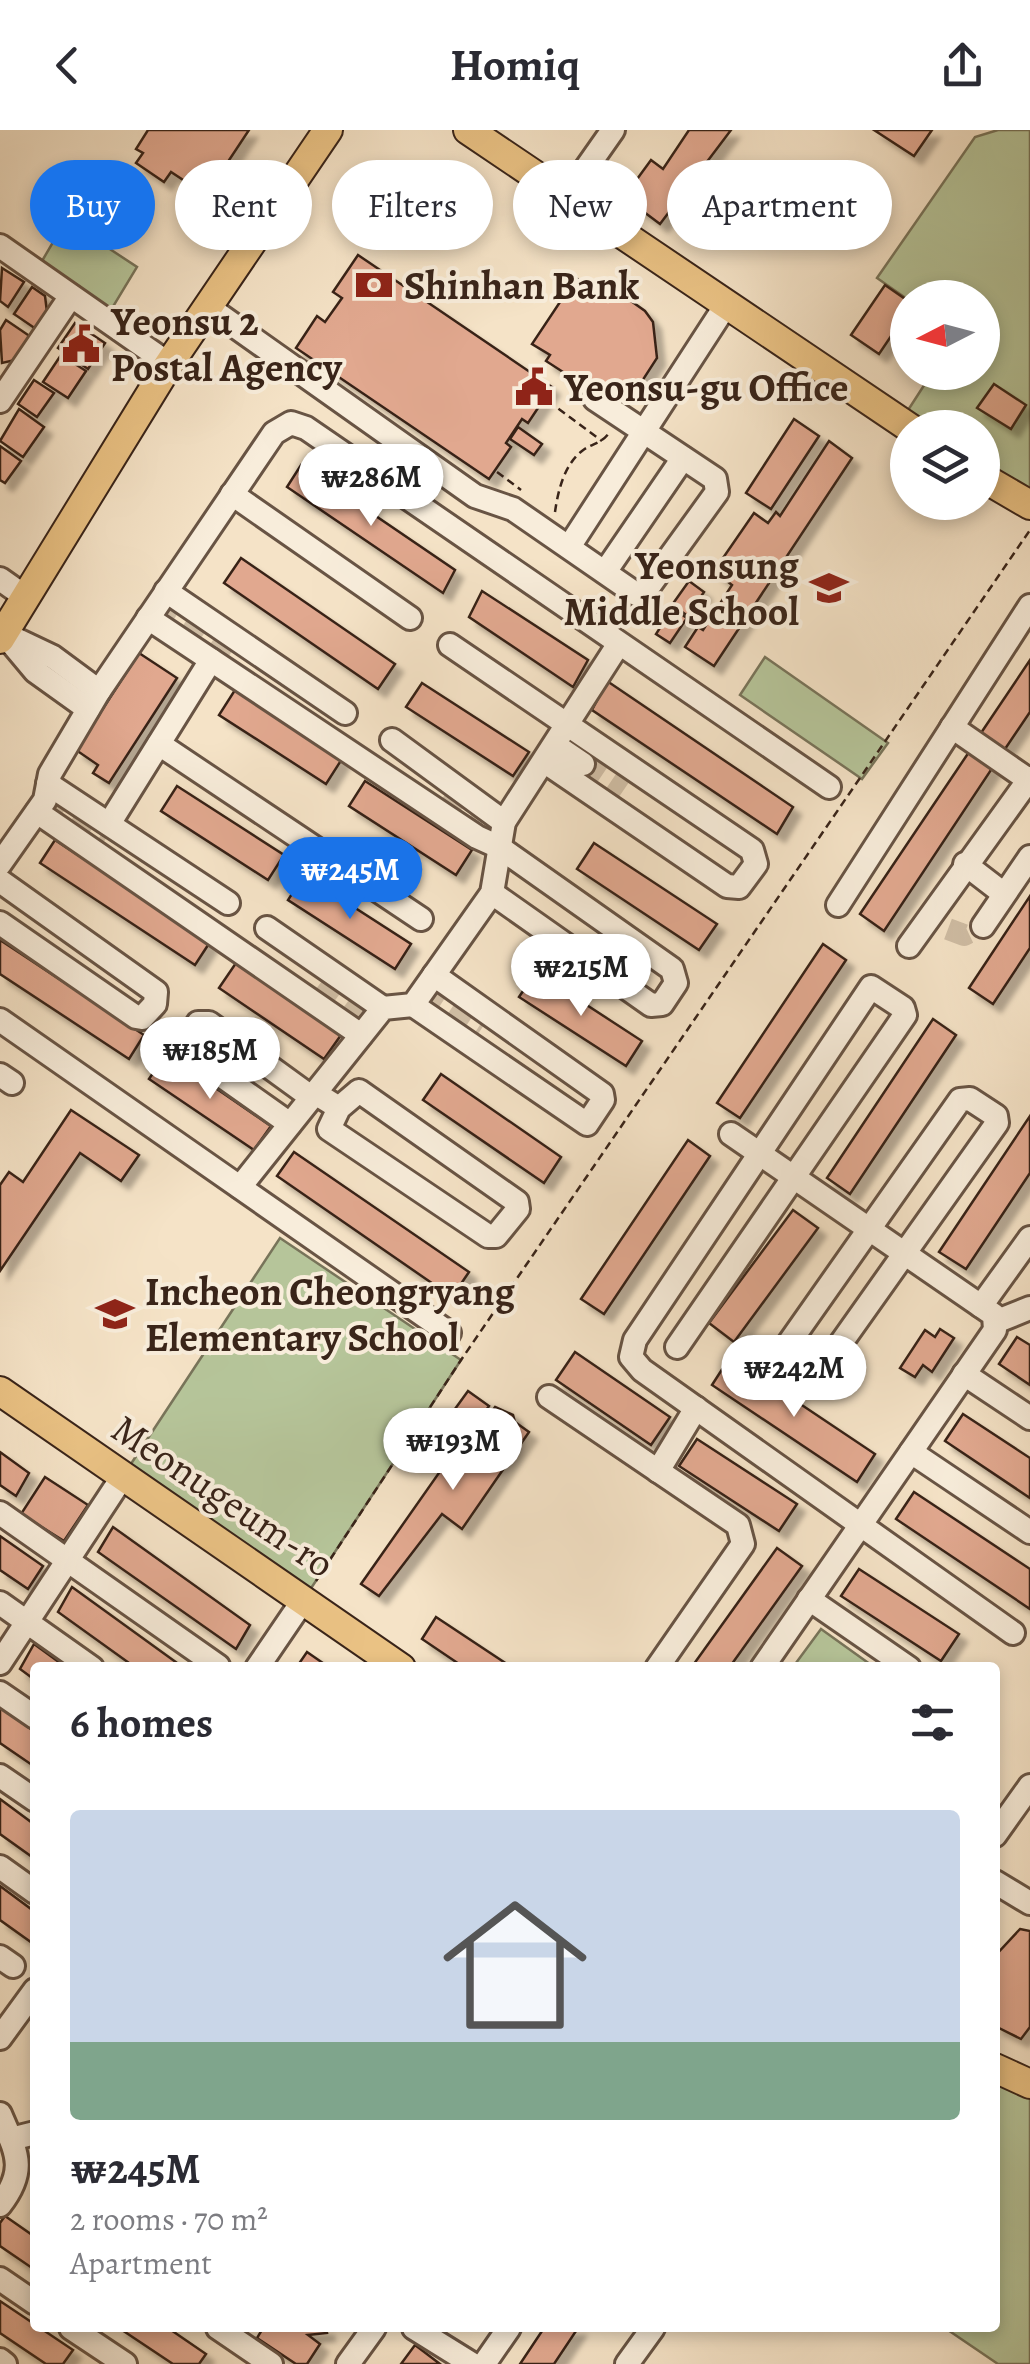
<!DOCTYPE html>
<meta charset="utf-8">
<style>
:root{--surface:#fff;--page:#f7f7f7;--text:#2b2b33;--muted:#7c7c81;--accent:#1a73e8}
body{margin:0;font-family:Alegreya,serif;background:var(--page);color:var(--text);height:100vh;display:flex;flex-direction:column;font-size:38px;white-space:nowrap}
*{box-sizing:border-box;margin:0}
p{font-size:32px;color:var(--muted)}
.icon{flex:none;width:55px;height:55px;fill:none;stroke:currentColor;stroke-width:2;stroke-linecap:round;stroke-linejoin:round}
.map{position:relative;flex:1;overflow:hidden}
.sheet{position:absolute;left:30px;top:1532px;width:970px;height:670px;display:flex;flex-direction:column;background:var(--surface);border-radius:10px;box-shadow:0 5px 15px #0003}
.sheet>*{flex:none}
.banner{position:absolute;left:30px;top:30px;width:970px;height:90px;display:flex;gap:20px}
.needle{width:65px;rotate:264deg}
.controls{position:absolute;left:890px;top:150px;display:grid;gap:20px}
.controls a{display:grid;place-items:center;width:110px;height:110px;border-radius:50%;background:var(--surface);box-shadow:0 5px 15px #0003;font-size:50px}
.price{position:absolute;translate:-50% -85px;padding:0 22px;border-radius:35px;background:#fff;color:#222;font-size:32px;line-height:65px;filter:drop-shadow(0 2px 5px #0008)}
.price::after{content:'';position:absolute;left:50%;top:60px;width:30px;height:22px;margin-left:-15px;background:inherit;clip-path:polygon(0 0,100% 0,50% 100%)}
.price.selected{background:var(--accent);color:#fff}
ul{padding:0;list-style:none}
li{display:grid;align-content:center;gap:20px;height:530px;padding:0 40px}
li span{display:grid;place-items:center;height:310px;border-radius:10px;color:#555}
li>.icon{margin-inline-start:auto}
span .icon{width:180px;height:180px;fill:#fffc;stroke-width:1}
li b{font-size:42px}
h2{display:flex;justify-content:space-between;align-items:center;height:120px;padding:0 40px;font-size:42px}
.chip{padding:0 35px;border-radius:45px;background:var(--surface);box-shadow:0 5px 15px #0003;font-size:35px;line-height:90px}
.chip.selected{background:var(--accent);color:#fff}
header{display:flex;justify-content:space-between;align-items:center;height:130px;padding:0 40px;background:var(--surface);font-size:45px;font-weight:700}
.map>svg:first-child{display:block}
</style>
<header><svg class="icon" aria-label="back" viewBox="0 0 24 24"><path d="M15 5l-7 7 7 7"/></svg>Homiq<svg class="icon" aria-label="share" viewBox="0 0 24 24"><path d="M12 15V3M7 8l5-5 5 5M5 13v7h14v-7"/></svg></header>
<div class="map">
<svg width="1030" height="2234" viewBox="0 0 1030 2234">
<defs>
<filter id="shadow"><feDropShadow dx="8" dy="8" stdDeviation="2.5" flood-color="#0004"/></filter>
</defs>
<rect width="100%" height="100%" fill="#f5e3c7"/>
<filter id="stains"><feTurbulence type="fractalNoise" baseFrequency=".002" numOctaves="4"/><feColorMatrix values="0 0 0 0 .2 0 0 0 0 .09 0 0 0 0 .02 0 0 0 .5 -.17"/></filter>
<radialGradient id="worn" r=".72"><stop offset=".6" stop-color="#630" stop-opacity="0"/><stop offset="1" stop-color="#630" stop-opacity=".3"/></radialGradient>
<g fill="#b6c59a" stroke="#78745a" stroke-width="2.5">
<path d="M998 0H1030V375L983 346 982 298 910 297 901 291 932 243 982 242V168L907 169 877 148 975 7Z"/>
<path d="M66 90 137 137 111 180 42 131Z"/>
<path d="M765 527 888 613 862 649 740 565Z"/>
<path d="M280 1108 461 1230 304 1469 123 1346Z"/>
<path d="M821 1499 874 1537H793Z"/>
<path d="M995 1938 1030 1954V2234H998L945 2198H995Z"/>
</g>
<g fill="#e1a88f" stroke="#392419" stroke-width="2.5" filter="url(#shadow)">
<path d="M148 0H249L206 65 171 42 164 52 136 33 143 23 136 19Z"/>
<path d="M689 0H731L660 94 624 67 651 30 663 39Z"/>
<path d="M874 0H932L914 26Z"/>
<path d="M358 125 552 257 528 293 522 289 506 313 511 317 489 349 296 218 317 186 325 192 342 168 333 162Z"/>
<path d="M2 138 24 152 8 177 0 171Z"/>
<path d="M576 148 594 158 600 149 645 181 653 192 657 228 637 259 609 265 594 262 546 231 550 225 532 214Z"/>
<path d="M885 155 908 171V181L879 224 851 205Z"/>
<path d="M32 157 45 166 47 182 36 199 14 184Z"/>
<path d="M6 190 31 207 15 230 2 233 0 200Z"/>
<path d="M75 193 105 213 88 239 58 218Z"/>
<path d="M61 225 86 241 68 268 43 252Z"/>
<path d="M34 250 54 263 37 287 18 274Z"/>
<path d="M994 254 1026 275 1011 299 977 278Z"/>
<path d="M19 279 44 297 23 327 0 311Z"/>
<path d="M794 289 819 306 771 379 746 363Z"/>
<path d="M518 297 542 314 534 325 510 309Z"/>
<path d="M829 311 852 328 714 536 685 517 698 497 703 500 732 455 714 441 754 383 768 393 776 382 780 386Z"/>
<path d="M0 316 21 331 5 353 0 350Z"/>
<path d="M301 335 455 440 443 463 287 357Z"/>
<path d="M241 428 395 534 378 559 224 453Z"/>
<path d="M689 451 704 462 688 486 672 475Z"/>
<path d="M482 461 588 530 573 557 469 487Z"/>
<path d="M672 479 687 488 670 513 656 504Z"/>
<path d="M139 523 177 548 109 653 93 643 98 635 76 620Z"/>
<path d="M1030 530V582L1005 619 981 603Z"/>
<path d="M607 551 793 677 777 704 592 580Z"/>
<path d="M422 553 529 622 513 646 406 577Z"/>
<path d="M235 560 342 629 326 654 219 585Z"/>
<path d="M969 622 993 637 884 801 860 784Z"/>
<path d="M365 651 472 720 456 745 349 676Z"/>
<path d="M177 656 284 725 268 750 161 681Z"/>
<path d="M55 710 210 812 195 835 40 733Z"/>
<path d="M594 713 717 794 699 820 577 739Z"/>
<path d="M304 745 411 814 395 839 288 770Z"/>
<path d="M1030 766V818L993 874 969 858Z"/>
<path d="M0 810 144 905 129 929 0 844Z"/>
<path d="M823 814 846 830 740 988 717 973Z"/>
<path d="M236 833 341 905 324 929 219 858Z"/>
<path d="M536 842 642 911 626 936 519 867Z"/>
<path d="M933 889 956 905 850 1064 827 1048Z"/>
<path d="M166 924 271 996 254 1020 149 949Z"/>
<path d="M441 944 561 1027 544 1053 423 970Z"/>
<path d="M71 980 139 1025 121 1051 80 1023 0 1141V1055L9 1042 23 1052Z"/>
<path d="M1030 986V1043L966 1139 939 1122Z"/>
<path d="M688 1010 710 1026 604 1184 581 1169Z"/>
<path d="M294 1022 469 1142 452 1167 277 1046Z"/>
<path d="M793 1080 818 1098 734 1212 709 1193Z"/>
<path d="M940 1199 954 1208 932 1242 923 1235 915 1247 900 1238 925 1200 935 1207Z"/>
<path d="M1017 1207 1030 1215V1255L999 1234Z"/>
<path d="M575 1222 670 1287 651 1315 556 1250Z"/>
<path d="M730 1227 875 1324 857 1352 712 1255Z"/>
<path d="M468 1261 489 1276 456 1323 434 1308Z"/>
<path d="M495 1277 513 1285 515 1292 529 1302 462 1399 442 1384 379 1466 361 1454 448 1330 454 1335Z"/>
<path d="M963 1284 1030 1328V1368L945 1311Z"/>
<path d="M697 1309 797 1374 779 1401 679 1336Z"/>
<path d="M0 1322 29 1343 16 1366 0 1355Z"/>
<path d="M45 1347 88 1375 64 1411 21 1384Z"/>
<path d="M914 1362 1030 1439V1479L896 1389Z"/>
<path d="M113 1397 250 1495 236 1519 98 1422Z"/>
<path d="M0 1406 43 1436 28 1459 0 1440Z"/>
<path d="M777 1418 802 1436 729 1538H691Z"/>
<path d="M859 1439 959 1504 941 1531 841 1466Z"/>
<path d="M72 1457 184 1538H136L58 1482Z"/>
<path d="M436 1487 513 1538H465L422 1509Z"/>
<path d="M34 1514 67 1538H35V1550L20 1539Z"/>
<path d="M307 1522 330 1538H296Z"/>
<path d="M0 1577 35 1602V1637L0 1613Z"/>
<path d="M0 1669 35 1695V1729L0 1704Z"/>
<path d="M0 1756 35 1782V1815L0 1790Z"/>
<path d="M1020 1799 1030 1801V1897L1021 1909 995 1896V1826Z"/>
<path d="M5 2086 35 2107V2140L0 2116V2093Z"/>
<path d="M0 2171 73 2220 63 2234H46L0 2203Z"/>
<path d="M119 2198H168L206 2224 199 2234H173Z"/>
<path d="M263 2198H326L327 2203 308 2205 320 2214 307 2234H296L257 2208Z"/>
<path d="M544 2198H578L554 2234H520Z"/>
<path d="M415 2215 440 2234H401Z"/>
</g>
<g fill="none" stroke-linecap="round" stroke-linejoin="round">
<g stroke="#cfbda4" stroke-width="22" stroke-dasharray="22 11" stroke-linecap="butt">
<path d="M157 475 232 525"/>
<path d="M583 634 623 661"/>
<path d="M444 666 482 694"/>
<path d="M45 670 105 710"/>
<path d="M948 799 964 805 983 796"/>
<path d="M319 855 370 893"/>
<path d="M422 863 480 901"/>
</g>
<g stroke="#685444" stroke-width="28">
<g id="minor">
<path d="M566 67 613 0"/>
<path d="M0 116 169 234"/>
<path d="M208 177 475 366 513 379 636 464 644 463 717 362 715 349 595 269"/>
<path d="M0 271 71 166"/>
<path d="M232 364 410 488"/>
<path d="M569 417 726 175"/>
<path d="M605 442 683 328"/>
<path d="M0 449 27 468"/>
<path d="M166 461 345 583"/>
<path d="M148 488 477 707 499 717 672 839 676 853 662 874 651 875 492 763"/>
<path d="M4 504 35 541 88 579"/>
<path d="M13 508 53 527 99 561"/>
<path d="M450 515 752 720 756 734 739 757 727 756 545 632"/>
<path d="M952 597 1030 651"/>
<path d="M392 610 504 692"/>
<path d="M159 614 421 789"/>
<path d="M555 615 583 634"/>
<path d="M48 654 228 773"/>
<path d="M37 682 361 905"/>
<path d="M109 694 211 530"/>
<path d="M0 734 45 670 50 644 99 561 274 303 291 293 306 298 829 657"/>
<path d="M965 734 1004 764"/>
<path d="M0 751 156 862 155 874 142 888 136 887 0 793"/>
<path d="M838 775 1030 476"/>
<path d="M983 796 1030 727"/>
<path d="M267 798 383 878"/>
<path d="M909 816 1030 648"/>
<path d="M413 875 587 994 603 970 602 964 434 845"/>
<path d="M0 890 449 1203"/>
<path d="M0 945 12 953"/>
<path d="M315 963 339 978 329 999 488 1106H496L518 1079 517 1072 359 961 339 978"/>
<path d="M970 969 996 986 997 993 824 1237 813 1242 789 1223V1213L960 970Z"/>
<path d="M290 994 188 922 185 914 198 893H209L311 967"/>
<path d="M731 1004 994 1185 995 1200 762 1538"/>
<path d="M240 1057 383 878 413 875 492 763 504 692 618 515"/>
<path d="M981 1176 1030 1108"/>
<path d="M995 1192 1030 1178"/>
<path d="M677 1217 905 885 903 878 871 857 635 1210 631 1227 642 1240 1013 1503"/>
<path d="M964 1244 1030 1288"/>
<path d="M549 1267 738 1395 743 1414 657 1538"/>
<path d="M911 1322 1030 1402"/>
<path d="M658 1341 696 1278"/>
<path d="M0 1383 218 1536"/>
<path d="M809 1469 909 1538"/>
<path d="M0 1473 92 1538"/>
<path d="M0 1533 123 1346"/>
<path d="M257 1538 304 1469"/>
<path d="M0 1563 35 1587"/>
<path d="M0 1646 35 1670"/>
<path d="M995 1705 1030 1656"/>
<path d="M0 1737 35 1762"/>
<path d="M995 1752 1030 1773"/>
<path d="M0 1827 13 1836"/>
<path d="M0 1908 35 1860"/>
<path d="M0 1984C16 2022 28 2039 0 2075"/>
<path d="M11 2009 35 2003"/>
<path d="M0 2149 35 2173"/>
<path d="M71 2198 125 2234"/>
<path d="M218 2198 271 2234"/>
<path d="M414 2198 472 2234"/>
<path d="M0 2230 5 2234"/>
<path d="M348 2234 374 2198"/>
<path d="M484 2234 509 2198"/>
<path d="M627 2234 653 2198"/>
</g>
</g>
<g stroke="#392419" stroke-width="32">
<g id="major">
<path d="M468 0 910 298"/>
<path d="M982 347 1030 375"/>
<path d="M0 509 169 234 328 0"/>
<path d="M0 1261 401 1538"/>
<path d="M995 1938 1030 1954"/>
</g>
</g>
<g stroke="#392419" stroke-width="2.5" stroke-dasharray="8 5" stroke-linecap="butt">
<path d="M548 271 602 311"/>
<path d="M497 342 521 360"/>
<path d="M555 382C558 361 564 335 582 321 592 313 601 314 609 303"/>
<path d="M316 1451 461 1230 1030 400"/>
</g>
<use href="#minor" stroke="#f8eddb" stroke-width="22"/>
<use href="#major" stroke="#eac284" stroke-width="28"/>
</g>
<defs>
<g id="bank-bare" transform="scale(3)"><path d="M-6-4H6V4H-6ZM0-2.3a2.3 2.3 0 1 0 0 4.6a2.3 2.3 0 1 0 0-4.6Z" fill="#8f2418" stroke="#f8eddb" stroke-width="2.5" paint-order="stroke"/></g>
<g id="civic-bare" transform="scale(3)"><path d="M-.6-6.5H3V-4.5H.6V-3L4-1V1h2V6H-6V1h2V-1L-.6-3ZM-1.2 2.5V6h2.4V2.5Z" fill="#8f2418" stroke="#f8eddb" stroke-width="2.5" paint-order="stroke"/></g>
<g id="school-bare" transform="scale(3)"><path d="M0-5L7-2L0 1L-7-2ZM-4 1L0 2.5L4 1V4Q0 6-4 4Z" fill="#8f2418" stroke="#f8eddb" stroke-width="2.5" paint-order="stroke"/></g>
</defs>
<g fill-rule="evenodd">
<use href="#bank-bare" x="374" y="155"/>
<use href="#civic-bare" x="81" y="214"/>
<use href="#civic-bare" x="534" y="257"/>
<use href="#school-bare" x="829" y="458"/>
<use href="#school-bare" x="115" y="1184"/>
</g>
<g text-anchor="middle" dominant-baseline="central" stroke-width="8" stroke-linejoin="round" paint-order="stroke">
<g font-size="40" font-weight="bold" fill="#392419" stroke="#f8eddb" text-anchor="start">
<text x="404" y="155">Shinhan Bank</text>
<text x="111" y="191">Yeonsu 2<tspan x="111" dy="46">Postal Agency</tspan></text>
<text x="564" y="257">Yeonsu-gu Office</text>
<text x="799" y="435" text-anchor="end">Yeonsung<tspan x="799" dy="46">Middle School</tspan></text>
<text x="145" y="1161">Incheon Cheongryang<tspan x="145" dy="46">Elementary School</tspan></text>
</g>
<g font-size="40" fill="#392419" stroke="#f8eddb">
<text transform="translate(223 1366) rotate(34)">Meonugeum-ro</text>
</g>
</g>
<rect width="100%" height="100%" filter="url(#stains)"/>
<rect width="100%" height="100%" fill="url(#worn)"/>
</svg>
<div class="controls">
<a><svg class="needle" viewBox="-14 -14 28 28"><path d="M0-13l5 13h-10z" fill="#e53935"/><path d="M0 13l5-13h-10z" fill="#7c7c81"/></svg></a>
<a><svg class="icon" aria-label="layers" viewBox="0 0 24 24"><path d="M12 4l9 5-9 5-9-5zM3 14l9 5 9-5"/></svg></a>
</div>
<b class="price" style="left:371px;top:399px">₩286M</b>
<b class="price selected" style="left:350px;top:792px">₩245M</b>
<b class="price" style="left:581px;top:889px">₩215M</b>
<b class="price" style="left:210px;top:972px">₩185M</b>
<b class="price" style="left:794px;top:1290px">₩242M</b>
<b class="price" style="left:453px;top:1363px">₩193M</b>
<div class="banner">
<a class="chip selected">Buy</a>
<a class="chip">Rent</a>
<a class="chip">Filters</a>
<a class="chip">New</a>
<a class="chip">Apartment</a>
</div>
<section class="sheet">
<h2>6 homes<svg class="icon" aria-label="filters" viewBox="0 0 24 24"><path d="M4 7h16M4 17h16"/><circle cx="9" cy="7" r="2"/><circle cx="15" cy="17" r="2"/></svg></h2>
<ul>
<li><span style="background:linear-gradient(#c9d6e8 75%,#7fa58c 0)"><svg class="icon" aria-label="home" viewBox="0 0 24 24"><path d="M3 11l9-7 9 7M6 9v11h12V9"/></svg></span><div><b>₩245M</b><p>2 rooms · 70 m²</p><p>Apartment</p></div></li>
</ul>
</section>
</div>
